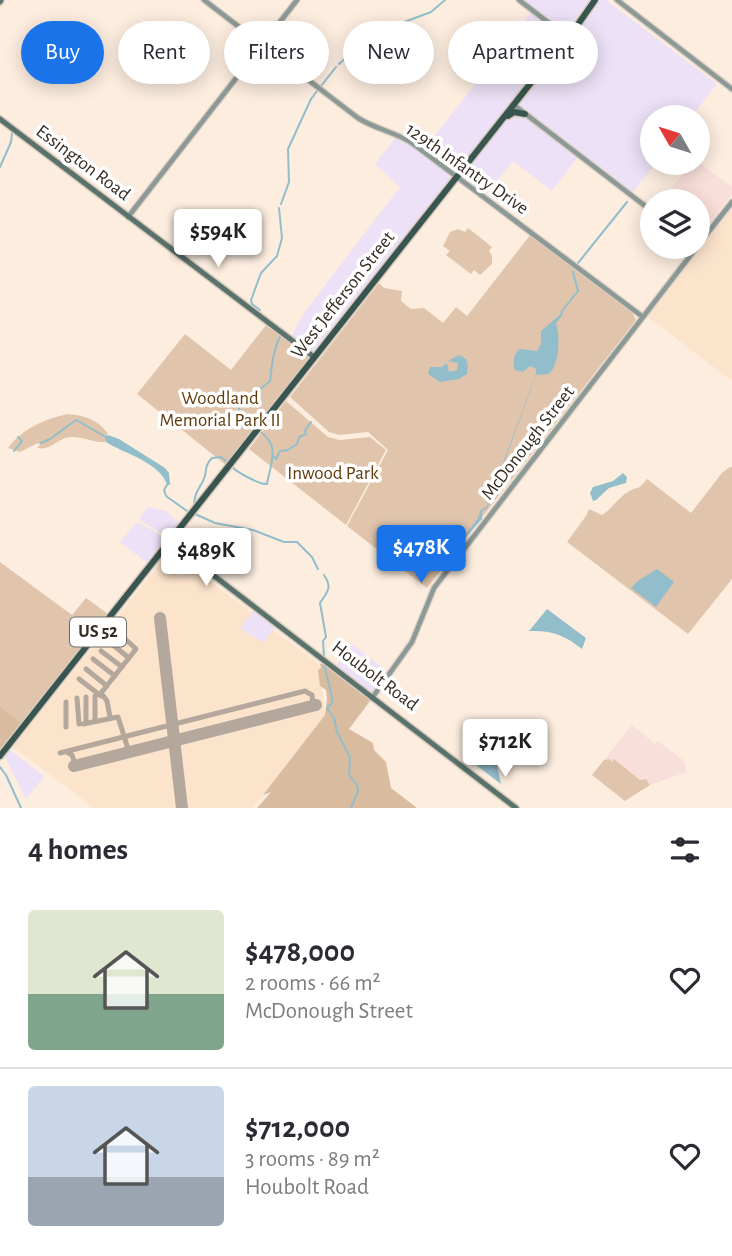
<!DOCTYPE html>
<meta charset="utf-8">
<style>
:root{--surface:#fff;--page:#f7f7f7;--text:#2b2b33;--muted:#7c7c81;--line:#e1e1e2;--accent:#1a73e8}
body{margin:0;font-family:"Alegreya Sans",sans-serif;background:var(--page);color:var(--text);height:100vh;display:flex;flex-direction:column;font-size:26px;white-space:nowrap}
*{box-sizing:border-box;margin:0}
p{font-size:23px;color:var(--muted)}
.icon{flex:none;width:38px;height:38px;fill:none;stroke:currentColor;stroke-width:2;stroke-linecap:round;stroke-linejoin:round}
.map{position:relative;height:808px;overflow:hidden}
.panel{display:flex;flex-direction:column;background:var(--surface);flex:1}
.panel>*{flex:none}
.top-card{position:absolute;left:21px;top:21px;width:691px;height:63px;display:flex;gap:14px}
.needle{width:46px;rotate:309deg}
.controls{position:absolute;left:640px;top:105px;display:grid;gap:14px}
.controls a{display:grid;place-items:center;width:70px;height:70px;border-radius:50%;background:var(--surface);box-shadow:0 4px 18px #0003;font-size:35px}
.price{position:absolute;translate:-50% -60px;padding:0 16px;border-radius:7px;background:#fff;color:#222;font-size:23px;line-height:46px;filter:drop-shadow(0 2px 4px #0008)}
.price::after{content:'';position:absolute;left:50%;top:42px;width:21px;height:16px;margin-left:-10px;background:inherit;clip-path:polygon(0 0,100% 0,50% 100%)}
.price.on{background:var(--accent);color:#fff}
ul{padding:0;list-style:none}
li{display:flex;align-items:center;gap:21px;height:175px;padding:0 28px}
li+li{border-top:2px solid var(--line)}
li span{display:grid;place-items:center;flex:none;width:196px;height:140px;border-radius:7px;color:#555}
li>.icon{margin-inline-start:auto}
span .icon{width:84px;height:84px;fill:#fffc;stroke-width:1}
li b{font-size:30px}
h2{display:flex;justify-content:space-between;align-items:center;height:84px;padding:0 28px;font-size:30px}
.pill{padding:0 24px;border-radius:32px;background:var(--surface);box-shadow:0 4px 18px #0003;font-size:24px;line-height:63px}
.pill.on{background:var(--accent);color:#fff}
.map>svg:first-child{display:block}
</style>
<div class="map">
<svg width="732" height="808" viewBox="0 0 732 808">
<rect width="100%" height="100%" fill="#fceddf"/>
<g fill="#ece1f6">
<path d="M525 0H590L565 32 524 2Z"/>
<path d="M600 0H606L717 84 691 117H653V163H656L633 192 519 105Z"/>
<path d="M531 12 562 36 458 170H451L424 150Z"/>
<path d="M514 108 578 157 552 191 513 161 486 195 461 176Z"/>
<path d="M396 137 406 142 449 174 450 180 328 335 312 352 291 337 304 313 400 187 375 164Z"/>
<path d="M148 507 166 511 180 523 168 538 139 519Z"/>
<path d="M137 522 153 530 167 541 149 564 120 542Z"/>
<path d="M254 610 276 626 263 643 240 628Z"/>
<path d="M352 644 392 675 376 696 336 666Z"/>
<path d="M8 749 44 776 26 799 4 755Z"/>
</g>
<g fill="#fce3cc">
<path d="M732 207V381L648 317Z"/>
<path d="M170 551 252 613 240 628 253 638 255 637 263 643 273 630 319 664 325 715 253 808H94L13 747Z"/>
</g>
<g fill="#f9dfda">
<path d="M698 162 732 187V194L698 239V201H662L691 163Z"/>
<path d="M632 725 655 744 658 741 684 761 687 772 650 785 646 779 640 780 614 760 612 762 604 760Z"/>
</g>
<g fill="#e0c5ac">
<path d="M468 228 492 247 489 251 492 256V264L480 275 474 270 471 274 446 255 450 251 443 246 450 232 458 229 465 232Z"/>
<path d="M531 234 625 305 632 312 636 320 427 588 347 526 388 450 368 432 339 435 329 432 290 397 379 283 384 288 402 291 401 301 411 309 424 308 443 323 456 307 467 316Z"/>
<path d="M266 325 309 358 226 465 137 394 185 334 231 370Z"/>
<path d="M286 401 328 437 340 440 370 437 386 450 346 525 249 449Z"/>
<path d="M68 414C85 416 98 419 108 434L104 436 106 442C94 443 82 436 70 437 57 438 52 451 37 448L40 445 38 443 20 452 8 448C23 428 45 419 68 414Z"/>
<path d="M730 467H732V579L688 634 567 542 586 516 589 509 602 515C612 509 619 497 628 492 639 485 637 492 647 479L691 513 722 473Z"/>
<path d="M0 562 72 615 86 598 108 614 22 723 0 706Z"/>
<path d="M609 759 612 762 614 759 640 780 646 779 650 785 625 801 592 775 604 760Z"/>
</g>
<g fill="#d9bba0">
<path d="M324 663 368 696 370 701 349 729 373 743 374 750 386 762 391 788 417 808H257L271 792 263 795 325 715 327 699 326 690 320 686 318 670 321 668 320 664Z"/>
<path d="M0 706 22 723 0 750Z"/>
</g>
<g fill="#92becc">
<path d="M561 314V317L556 323C560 336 560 364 549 374L536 375 488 507 482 512V519L464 539 431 546 423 544C417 551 403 555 394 561 400 552 417 551 424 542L433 543 447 541 466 534 478 518 480 511 487 506 492 487 499 474 536 374V369L530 366 523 372 515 370C512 364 514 352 520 349L537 351 541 344V331Z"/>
<path d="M459 355 466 359 468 365 467 374 459 379 440 382 428 374 430 367H442L447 363 449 372 457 370 458 363 448 361Z"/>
<path d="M108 435 119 439 165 468 169 473 170 485H167C161 463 125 454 106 442L104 436Z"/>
<path d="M623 473 627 477 626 483 609 488 596 500 593 501 590 493 593 487 613 481Z"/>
<path d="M657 569 674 582 656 607 631 588 639 580Z"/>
<path d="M547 609 586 638 582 649C565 635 551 630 529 631Z"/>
<path d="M482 748 495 757 501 784 472 762Z"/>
</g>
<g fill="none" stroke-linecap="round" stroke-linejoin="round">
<g stroke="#92becc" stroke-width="2">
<path d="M375 33 431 12 445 0"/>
<path d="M339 64 372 34"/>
<path d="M321 86 336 67"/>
<path d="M0 167 11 142 12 133"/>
<path d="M281 204 289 182 288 149 311 99 317 91"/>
<path d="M578 263 627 202"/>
<path d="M260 310 252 304 251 300 261 273 277 256 282 238 279 208"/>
<path d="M561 316 562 311 578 291 573 272"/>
<path d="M241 423 239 407 270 381C272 365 273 349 281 335"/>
<path d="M241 425 244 428 254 427"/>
<path d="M41 443 50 439 76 420 104 436"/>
<path d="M14 451 22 441 18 437"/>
<path d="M273 456 276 459 280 451 288 450 297 444 299 437 306 434 305 431 311 422"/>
<path d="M232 467C237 472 260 485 267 484 270 466 281 444 260 432"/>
<path d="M167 485 164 490 166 496 187 511"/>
<path d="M194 504C195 493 198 490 203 481 208 472 203 467 212 458L221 457 227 462"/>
<path d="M195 514 215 523 253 530 284 542H297L312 557 318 569"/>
<path d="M324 575C333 588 327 592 320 603L326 637 323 641 324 656"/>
<path d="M324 664 332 697V703L327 708 334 718 337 732 350 757 349 775 357 785 358 791 351 808"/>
<path d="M0 767 6 775 21 808"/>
</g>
<g stroke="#b4a79b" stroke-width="5">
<path d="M108 641 129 658"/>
<path d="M101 651 122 667"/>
<path d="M93 659 115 676"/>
<path d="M86 669 107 686"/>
<path d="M79 679 101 696"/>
<path d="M95 696V721"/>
<path d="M86 697V723"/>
<path d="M77 698 79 724"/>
<path d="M66 702V727"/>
<path d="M110 717 107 701 101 693 136 649 121 635"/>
<path d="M83 724 118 717 129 752"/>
<path d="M67 752 72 755 76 766"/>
<path d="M60 753 305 691 312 695 313 705"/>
</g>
<g stroke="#b4a79b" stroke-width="12">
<path d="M160 618 182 808"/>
<path d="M74 766 316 705"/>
</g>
<g stroke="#d8cabd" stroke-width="7">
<g id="tertiary">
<path d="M204 0 358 118C375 129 395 132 412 143L643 317"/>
<path d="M519 0 566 36"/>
<path d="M617 0 732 89"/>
<path d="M514 105 653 212"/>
<path d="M128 217 297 0"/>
<path d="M698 245 732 202"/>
<path d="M372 698 412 642 434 588 697 247"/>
</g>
</g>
<g stroke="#d8cabd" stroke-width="8">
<g id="secondary">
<path d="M0 2 1 0"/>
<path d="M0 119 314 357"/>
<path d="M170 542 516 808"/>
</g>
</g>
<g stroke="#d8cabd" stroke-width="9">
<g id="primary">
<path d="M556 51V47L570 30"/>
<path d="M508 116 514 112 525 114"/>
<path d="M176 535V543L181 549"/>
<path d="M0 756 556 51 560 50 595 0"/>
</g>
</g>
<use href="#tertiary" stroke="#8b9a97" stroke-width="4.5"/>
<use href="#secondary" stroke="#5a726c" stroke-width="5"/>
<use href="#primary" stroke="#38554f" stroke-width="6"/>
</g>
<g text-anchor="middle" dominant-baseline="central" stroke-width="7" stroke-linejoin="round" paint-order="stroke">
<rect fill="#fff" stroke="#726b65" stroke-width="2" x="70" y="617.5" width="56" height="29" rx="5"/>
<g font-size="18" font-weight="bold" fill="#352c23">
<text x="98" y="632">US 52</text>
</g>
<g font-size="19" fill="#352c23" stroke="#fff">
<text transform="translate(83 163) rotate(37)">Essington Road</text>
<text transform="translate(467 169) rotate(35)">129th Infantry Drive</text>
<text transform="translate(343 295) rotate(-52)">West Jefferson Street</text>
<text transform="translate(528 443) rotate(-52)">McDonough Street</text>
<text transform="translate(375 676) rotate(37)">Houbolt Road</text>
</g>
<g font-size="19" fill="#613a0a" stroke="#fff">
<text x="220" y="398">Woodland<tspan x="220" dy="22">Memorial Park II</tspan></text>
<text x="333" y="473">Inwood Park</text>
</g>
</g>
</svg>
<div class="controls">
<a><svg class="needle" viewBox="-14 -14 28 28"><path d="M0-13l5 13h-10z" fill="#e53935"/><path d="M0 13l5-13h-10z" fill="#7c7c81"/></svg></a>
<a><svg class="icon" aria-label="layers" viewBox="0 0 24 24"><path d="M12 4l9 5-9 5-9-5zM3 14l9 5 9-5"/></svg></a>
</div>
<b class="price" style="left:218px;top:269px">$594K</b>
<b class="price on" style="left:421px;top:585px">$478K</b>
<b class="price" style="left:206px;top:588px">$489K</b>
<b class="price" style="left:505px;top:779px">$712K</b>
<div class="top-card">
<a class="pill on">Buy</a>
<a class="pill">Rent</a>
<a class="pill">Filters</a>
<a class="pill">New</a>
<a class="pill">Apartment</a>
</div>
</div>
<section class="panel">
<h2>4 homes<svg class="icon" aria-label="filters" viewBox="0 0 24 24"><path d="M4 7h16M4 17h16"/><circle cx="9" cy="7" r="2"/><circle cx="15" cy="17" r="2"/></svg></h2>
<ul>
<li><span style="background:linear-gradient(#dfe7d0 60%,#7fa58c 0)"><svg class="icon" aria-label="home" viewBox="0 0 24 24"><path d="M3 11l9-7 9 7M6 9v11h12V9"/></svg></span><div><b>$478,000</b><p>2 rooms · 66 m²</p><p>McDonough Street</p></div><svg class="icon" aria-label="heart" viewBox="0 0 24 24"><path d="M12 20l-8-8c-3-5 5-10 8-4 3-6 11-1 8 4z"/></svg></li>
<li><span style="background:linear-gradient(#c9d6e8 65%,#9aa5b1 0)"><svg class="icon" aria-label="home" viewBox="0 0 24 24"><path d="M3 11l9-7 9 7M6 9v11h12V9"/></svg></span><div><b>$712,000</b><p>3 rooms · 89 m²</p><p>Houbolt Road</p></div><svg class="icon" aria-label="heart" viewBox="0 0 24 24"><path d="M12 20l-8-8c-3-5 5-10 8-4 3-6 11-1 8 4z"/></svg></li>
</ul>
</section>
